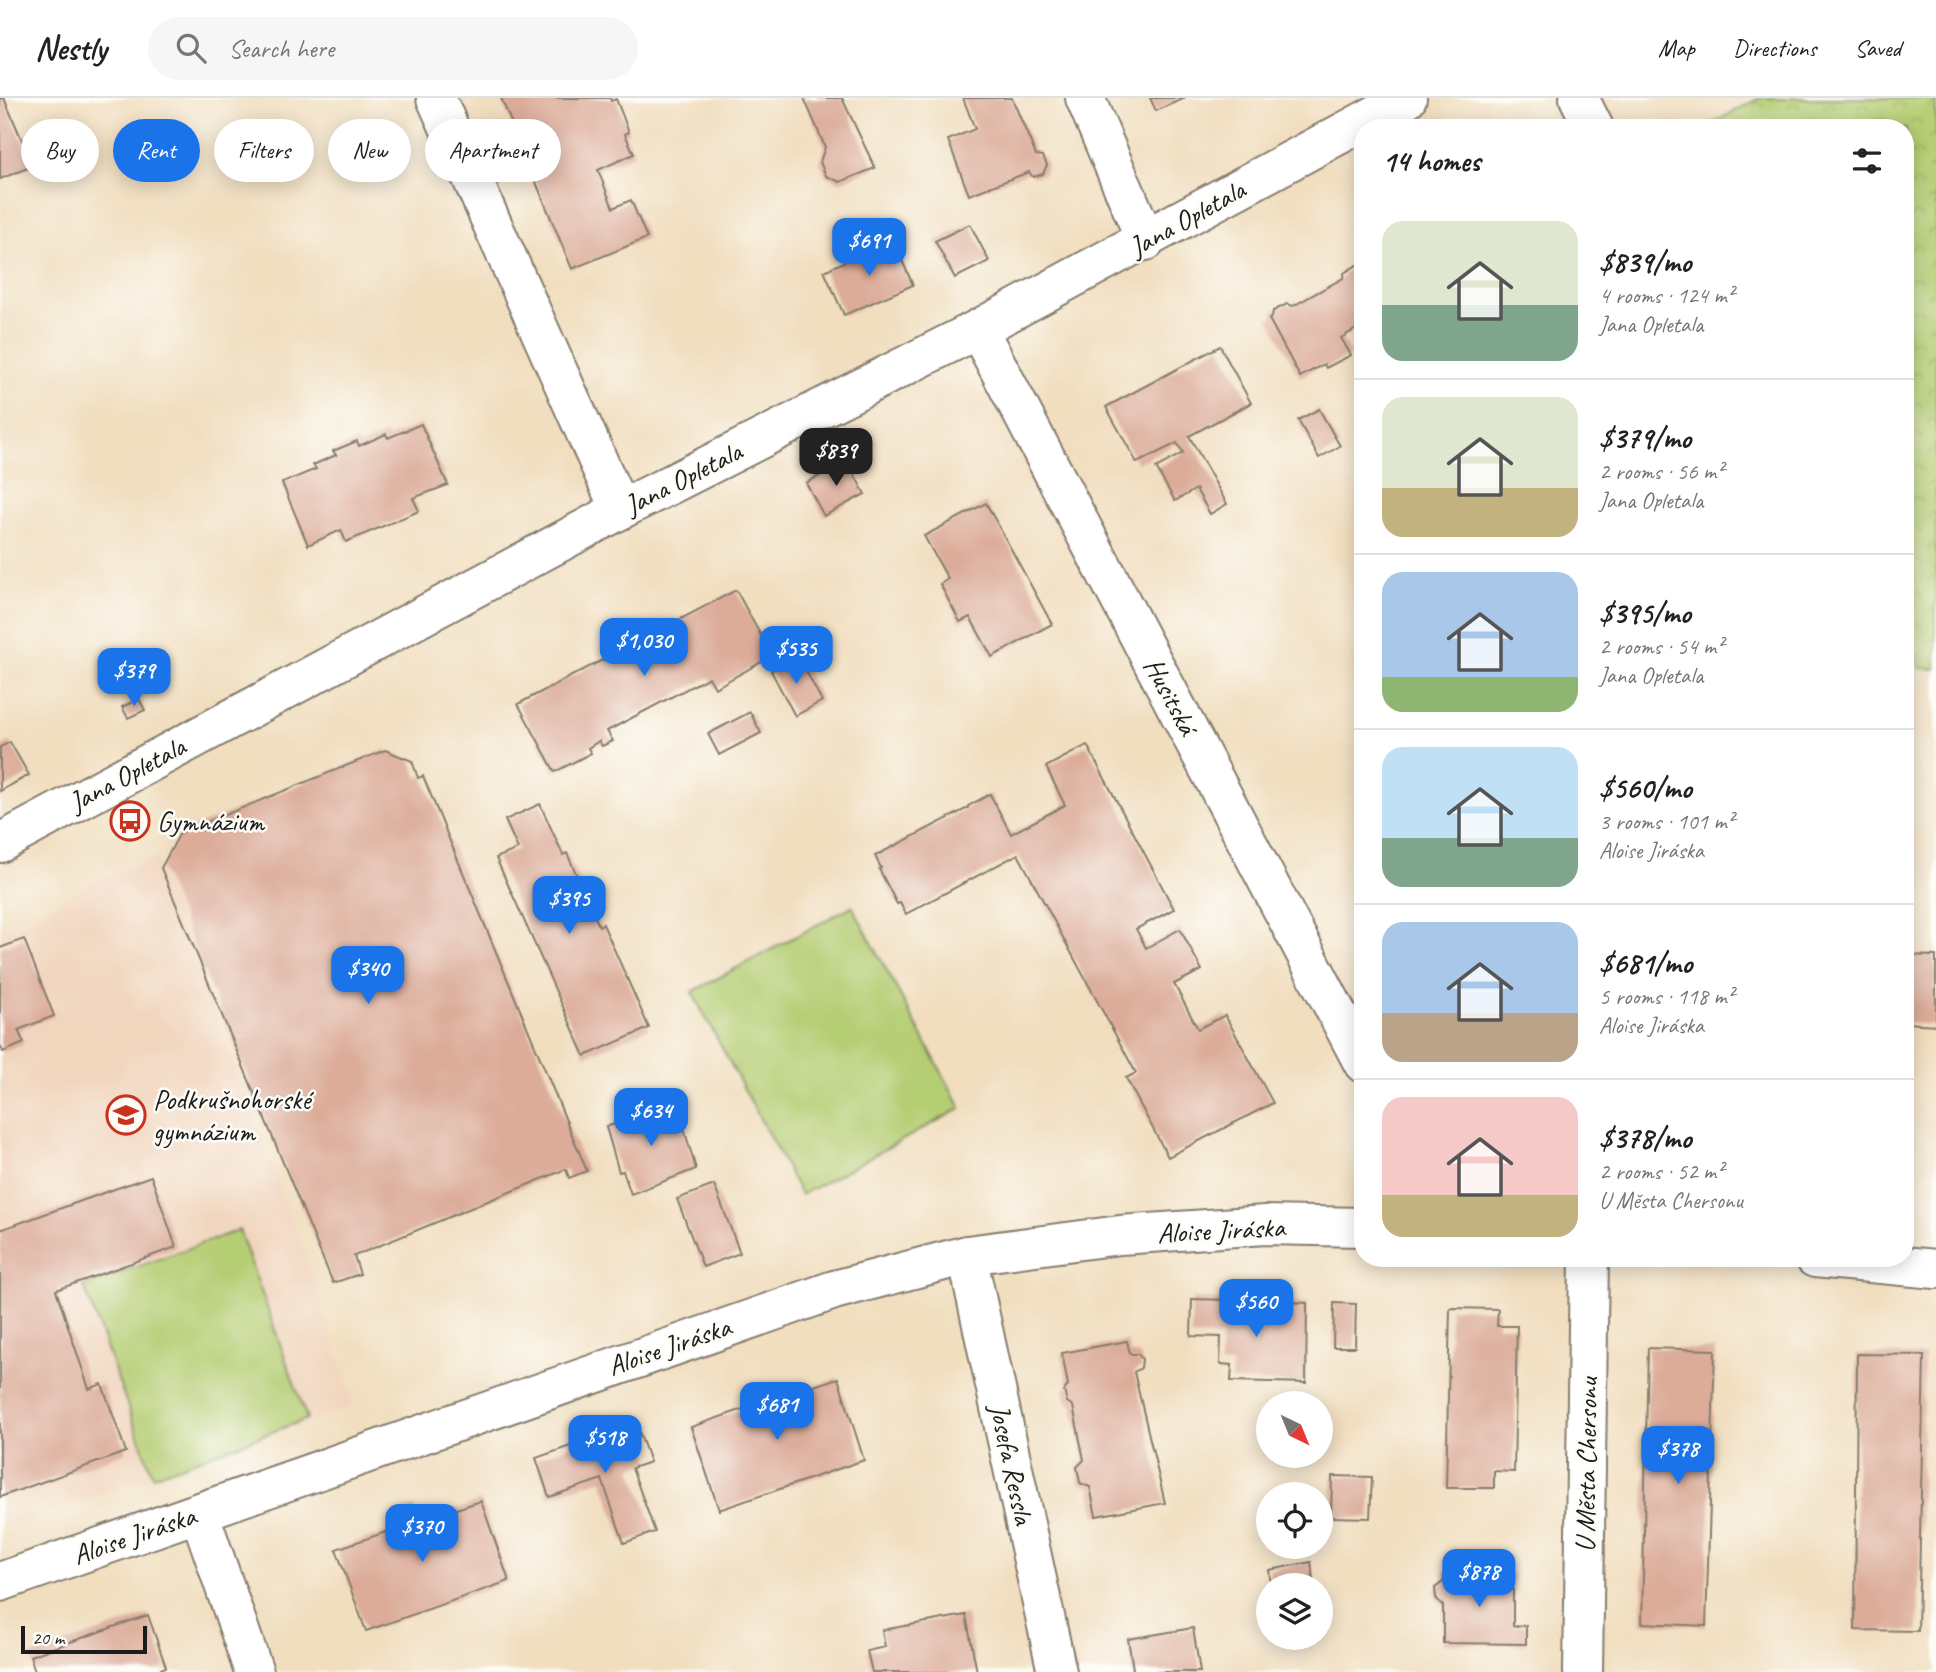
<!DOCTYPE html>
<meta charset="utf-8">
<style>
:root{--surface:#fff;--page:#f6f6f6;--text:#222;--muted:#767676;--line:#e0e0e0;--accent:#1a73e8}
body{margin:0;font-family:Caveat,sans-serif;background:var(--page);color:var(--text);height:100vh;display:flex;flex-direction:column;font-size:26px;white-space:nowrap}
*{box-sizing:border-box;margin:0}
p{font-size:23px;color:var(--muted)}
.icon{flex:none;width:38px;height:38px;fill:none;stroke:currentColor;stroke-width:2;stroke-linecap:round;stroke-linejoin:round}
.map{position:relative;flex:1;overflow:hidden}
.details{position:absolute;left:1354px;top:21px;width:560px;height:1148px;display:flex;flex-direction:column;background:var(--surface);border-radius:28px;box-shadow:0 4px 18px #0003}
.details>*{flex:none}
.guide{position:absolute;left:21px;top:21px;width:665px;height:63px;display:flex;gap:14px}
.needle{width:46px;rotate:137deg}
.fabs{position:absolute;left:1256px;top:1293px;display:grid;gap:14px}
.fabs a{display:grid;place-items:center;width:77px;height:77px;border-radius:50%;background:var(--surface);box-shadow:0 4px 18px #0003;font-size:35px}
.scale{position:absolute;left:21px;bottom:18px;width:126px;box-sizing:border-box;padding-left:7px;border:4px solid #1c1c1c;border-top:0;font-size:19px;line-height:24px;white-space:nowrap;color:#1c1c1c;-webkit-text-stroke:5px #fdfcf7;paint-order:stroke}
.price{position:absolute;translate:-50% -60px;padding:0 16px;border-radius:14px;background:var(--accent);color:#fff;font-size:23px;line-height:46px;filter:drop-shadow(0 2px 4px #0008)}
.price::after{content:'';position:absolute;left:50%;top:42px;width:21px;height:16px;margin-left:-10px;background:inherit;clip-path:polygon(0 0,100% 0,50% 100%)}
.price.on{background:#222;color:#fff}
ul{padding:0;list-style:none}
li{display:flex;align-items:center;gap:21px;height:175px;padding:0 28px}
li+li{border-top:2px solid var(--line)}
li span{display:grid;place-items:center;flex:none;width:196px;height:140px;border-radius:21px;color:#555}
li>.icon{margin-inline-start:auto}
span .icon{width:84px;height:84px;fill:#fffc;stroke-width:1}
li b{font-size:30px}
h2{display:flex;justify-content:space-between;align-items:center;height:84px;padding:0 28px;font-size:30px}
.tag{padding:0 24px;border-radius:32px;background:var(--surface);box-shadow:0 4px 18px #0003;font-size:24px;line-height:63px}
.tag.on{background:var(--accent);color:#fff}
header{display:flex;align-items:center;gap:42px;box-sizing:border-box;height:98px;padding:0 35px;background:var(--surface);border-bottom:2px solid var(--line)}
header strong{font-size:33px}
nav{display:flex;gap:38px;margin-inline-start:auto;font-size:24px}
.search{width:490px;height:63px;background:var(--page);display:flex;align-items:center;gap:18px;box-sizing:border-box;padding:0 24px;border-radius:38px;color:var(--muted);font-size:26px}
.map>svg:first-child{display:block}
</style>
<header>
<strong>Nestly</strong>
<div class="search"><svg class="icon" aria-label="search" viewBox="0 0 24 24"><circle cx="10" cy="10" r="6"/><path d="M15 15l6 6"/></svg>Search here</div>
<nav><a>Map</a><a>Directions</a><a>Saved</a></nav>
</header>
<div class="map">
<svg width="1936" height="1574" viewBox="0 0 1936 1574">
<defs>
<pattern id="park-crowns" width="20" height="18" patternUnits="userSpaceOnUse" patternTransform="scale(1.75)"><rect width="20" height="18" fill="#b5cd73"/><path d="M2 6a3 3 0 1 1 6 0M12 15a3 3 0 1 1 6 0" fill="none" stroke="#9baf63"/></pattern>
</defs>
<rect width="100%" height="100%" fill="#fdfcf7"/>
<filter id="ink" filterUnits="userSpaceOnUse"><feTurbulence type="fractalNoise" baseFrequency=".0143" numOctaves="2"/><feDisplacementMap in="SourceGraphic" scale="14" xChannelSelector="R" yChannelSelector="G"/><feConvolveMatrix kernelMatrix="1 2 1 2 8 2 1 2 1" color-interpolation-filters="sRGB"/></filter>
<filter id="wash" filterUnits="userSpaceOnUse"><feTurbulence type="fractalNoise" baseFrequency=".00686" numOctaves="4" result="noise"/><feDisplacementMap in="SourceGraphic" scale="28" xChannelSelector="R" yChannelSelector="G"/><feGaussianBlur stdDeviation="1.57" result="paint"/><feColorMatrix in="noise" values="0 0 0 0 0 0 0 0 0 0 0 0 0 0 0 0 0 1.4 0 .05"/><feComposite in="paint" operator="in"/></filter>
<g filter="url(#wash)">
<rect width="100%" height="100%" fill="#f1debf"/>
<path fill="#f1d5bd" d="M155 760 161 770 320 1198 353 1308 0 1432V837L96 782Z"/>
<g fill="#b5cd73" stroke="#687448" stroke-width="2">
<path d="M852 808 961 1010 801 1097 692 894Z"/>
<path d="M239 1132 307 1321 153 1378 84 1188Z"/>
</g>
<path fill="url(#park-crowns)" stroke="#687448" stroke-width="2" d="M1759 0H1936V571L1920 570 1906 545V30H1704Z"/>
<g id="blocks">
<g fill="#dcac99">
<path d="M0 0H4L33 68 0 81Z"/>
<path d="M501 0H610L611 3 616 1 629 34 625 36 634 56 598 72 613 110 631 102 647 140 572 171Z"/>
<path d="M804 0H842L875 70 840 84 826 78 820 64 825 49Z"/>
<path d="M963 0H1012L1036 57 1043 58 1047 67 1043 76 1033 79 1029 74 969 97 948 42 975 31Z"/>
<path d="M1150 0H1185L1156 13Z"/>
<path d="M970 126 989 163 955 180 935 143Z"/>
<path d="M893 142 913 187 844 217 824 173Z"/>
<path d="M1357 167 1363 170V227L1341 240 1351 257 1326 270 1324 266 1300 279 1269 221 1272 219 1273 213 1287 206 1293 208 1343 180 1344 175Z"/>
<path d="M1220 248 1251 305 1189 338 1227 406 1210 416 1196 391 1175 403 1156 370 1183 355 1177 345 1137 365 1106 309Z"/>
<path d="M1319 311 1340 348 1319 360 1298 322Z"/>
<path d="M421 326 448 387 413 400 419 413 346 444 341 432 308 447 282 385 316 371 313 367 336 357 333 353 357 343 359 348 386 336 388 340Z"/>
<path d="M847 363 865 396 824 418 806 385Z"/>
<path d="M986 405 1052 526 992 559 970 519 960 524 940 486 948 481 924 438Z"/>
<path d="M736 492 772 558 715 590 709 579 607 633 613 643 602 648 599 643 588 650 591 655 555 674 518 606Z"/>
<path d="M798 558 822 603 795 618 771 573Z"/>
<path d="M139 601 145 612 128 620 122 609Z"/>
<path d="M750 614 761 635 719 657 708 636Z"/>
<path d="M10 644 29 677 0 693V649Z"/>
<path d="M1087 647 1174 811 1136 831 1146 850 1180 831 1202 872 1174 886 1198 931 1225 917 1273 1005 1168 1059 1126 980 1136 975 1018 756 906 816 900 805 897 806 879 771 881 770 875 758 968 710V708L990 696 1011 736 1065 707 1046 669Z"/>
<path d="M385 652 412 663 418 680 423 678 587 1073 569 1080 566 1071 354 1158 360 1176 333 1185 161 770 180 735Z"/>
<path d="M540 706 563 757 567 755 599 828 603 826 649 930 585 958 496 760 518 751 505 722Z"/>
<path d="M24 841 54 918 18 932 24 945 3 954 0 947V850Z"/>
<path d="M1906 857 1936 858V927L1906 925Z"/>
<path d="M671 1005 679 1026 682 1024 696 1071 631 1096 623 1073 619 1074 606 1029Z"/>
<path d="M151 1078 176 1149 56 1192 89 1291 102 1286 126 1354 0 1399V1132Z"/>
<path d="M714 1087 740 1155 703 1169 677 1101Z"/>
<path d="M1192 1201 1232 1202V1207L1286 1208V1204L1307 1205 1306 1285 1231 1283 1232 1267 1220 1266 1221 1239 1191 1238Z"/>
<path d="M1334 1205 1356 1206 1355 1249H1333Z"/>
<path d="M1450 1210 1498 1211 1497 1228H1517L1514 1374 1494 1373V1390H1446Z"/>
<path d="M1127 1243 1130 1256H1138L1142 1261 1141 1270 1134 1274 1165 1405 1096 1418 1090 1389 1080 1385 1077 1369 1084 1362 1073 1308 1067 1304 1064 1293 1068 1287 1062 1255Z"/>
<path d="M1648 1250 1715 1252 1706 1528 1642 1525Z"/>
<path d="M1857 1256 1924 1257 1918 1533 1855 1532Z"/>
<path d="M838 1280 864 1362 719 1412 691 1329 752 1308 748 1294 769 1287 774 1301Z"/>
<path d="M636 1325 650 1364 632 1370 655 1434 624 1445 602 1381 549 1399 536 1360Z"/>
<path d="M1332 1378 1372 1379 1370 1420 1331 1419Z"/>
<path d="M481 1403 509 1483 366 1533 336 1451 398 1430 393 1416 414 1409 419 1423Z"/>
<path d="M1311 1464 1314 1488H1271L1269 1472Z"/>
<path d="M1444 1474 1513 1476V1528L1526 1527V1546L1443 1545V1508L1436 1500 1435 1490 1444 1483Z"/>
<path d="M148 1517 166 1569 153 1574H35L30 1558Z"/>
<path d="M966 1517 977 1574H872L867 1553 885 1549 882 1532Z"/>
<path d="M1193 1530 1200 1574H1130L1133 1571 1128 1541Z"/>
</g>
</g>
</g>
<g filter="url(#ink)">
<use href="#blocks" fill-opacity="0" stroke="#867d6e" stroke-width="2"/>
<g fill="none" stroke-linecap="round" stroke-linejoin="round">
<g stroke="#867d6e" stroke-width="42">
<g id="minor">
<path d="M436 0 620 412"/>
<path d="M1085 0 1146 143"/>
<path d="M1579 0 1594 30"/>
<path d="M978 231 1363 965"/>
<path d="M0 745 620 412 978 231 1407 0"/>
<path d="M967 1157 1057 1574"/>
<path d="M1815 1160 1936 1171"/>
<path d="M199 1414 254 1574"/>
<path d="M0 1484 834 1192 967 1157 1120 1137 1265 1127 1363 1129"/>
<path d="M1583 1574 1589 1160"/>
</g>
</g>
<use href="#minor" stroke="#fff" stroke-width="38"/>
</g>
</g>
<defs>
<g id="bus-ring" transform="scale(2.0125)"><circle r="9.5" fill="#fdfcf7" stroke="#c8321e" stroke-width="1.5"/><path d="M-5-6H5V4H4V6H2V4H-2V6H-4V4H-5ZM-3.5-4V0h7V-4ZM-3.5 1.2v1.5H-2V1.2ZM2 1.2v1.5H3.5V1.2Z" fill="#c8321e"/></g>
<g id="school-ring" transform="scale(2.0125)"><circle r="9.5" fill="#fdfcf7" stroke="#c8321e" stroke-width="1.5"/><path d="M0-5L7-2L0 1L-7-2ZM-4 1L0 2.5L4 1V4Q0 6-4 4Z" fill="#c8321e"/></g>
</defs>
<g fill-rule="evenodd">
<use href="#bus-ring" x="130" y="723"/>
<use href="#school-ring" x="126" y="1017"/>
</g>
<g text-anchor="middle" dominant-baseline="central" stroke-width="5" stroke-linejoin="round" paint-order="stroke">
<g font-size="28" fill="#1c1c1c" stroke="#fdfcf7">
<text transform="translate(1187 120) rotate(-29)">Jana Opletala</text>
<text transform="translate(683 380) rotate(-27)">Jana Opletala</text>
<text transform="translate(1171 598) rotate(62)">Husitská</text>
<text transform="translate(127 676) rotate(-28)">Jana Opletala</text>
<text transform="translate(1221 1132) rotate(-3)">Aloise Jiráska</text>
<text transform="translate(669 1248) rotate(-19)">Aloise Jiráska</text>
<text transform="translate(1012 1366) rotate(78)">Josefa Ressla</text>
<text transform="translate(1586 1367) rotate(-89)">U Města Chersonu</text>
<text transform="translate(134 1437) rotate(-19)">Aloise Jiráska</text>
</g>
<g font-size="28" fill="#1c1c1c" stroke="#fdfcf7" text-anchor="start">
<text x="157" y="723">Gymnázium</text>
<text x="153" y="1001">Podkrušnohorské<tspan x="153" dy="32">gymnázium</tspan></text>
</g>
</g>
</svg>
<div class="fabs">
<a><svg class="needle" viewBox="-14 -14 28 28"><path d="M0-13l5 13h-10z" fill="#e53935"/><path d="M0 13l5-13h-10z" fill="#767676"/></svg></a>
<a><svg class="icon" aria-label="locate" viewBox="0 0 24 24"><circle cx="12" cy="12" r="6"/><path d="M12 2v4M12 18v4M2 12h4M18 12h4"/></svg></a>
<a><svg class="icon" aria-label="layers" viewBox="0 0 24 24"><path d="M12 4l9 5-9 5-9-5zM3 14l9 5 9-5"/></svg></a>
</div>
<div class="scale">20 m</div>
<b class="price" style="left:869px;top:180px">$691</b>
<b class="price on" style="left:836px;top:390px">$839</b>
<b class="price" style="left:644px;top:580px">$1,030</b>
<b class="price" style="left:796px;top:588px">$535</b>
<b class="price" style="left:134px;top:610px">$379</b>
<b class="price" style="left:569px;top:838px">$395</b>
<b class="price" style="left:368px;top:908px">$340</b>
<b class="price" style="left:651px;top:1050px">$634</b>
<b class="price" style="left:1256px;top:1241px">$560</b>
<b class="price" style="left:777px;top:1344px">$681</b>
<b class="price" style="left:605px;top:1377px">$518</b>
<b class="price" style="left:1678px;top:1388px">$378</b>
<b class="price" style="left:422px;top:1466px">$370</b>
<b class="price" style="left:1479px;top:1511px">$878</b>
<div class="guide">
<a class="tag">Buy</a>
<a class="tag on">Rent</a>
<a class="tag">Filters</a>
<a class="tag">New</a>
<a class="tag">Apartment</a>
</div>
<section class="details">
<h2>14 homes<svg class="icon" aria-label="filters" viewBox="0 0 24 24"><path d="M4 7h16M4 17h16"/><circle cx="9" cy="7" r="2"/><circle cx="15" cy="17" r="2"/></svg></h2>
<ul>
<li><span style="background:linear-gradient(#dfe7d0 60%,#7fa58c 0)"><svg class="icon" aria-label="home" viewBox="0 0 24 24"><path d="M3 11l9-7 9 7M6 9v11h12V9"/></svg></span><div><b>$839/mo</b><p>4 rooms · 124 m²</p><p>Jana Opletala</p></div></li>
<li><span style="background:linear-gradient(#dfe7d0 65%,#c2b280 0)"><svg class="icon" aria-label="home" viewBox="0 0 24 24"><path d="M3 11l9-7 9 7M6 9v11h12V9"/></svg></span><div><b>$379/mo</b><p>2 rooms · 56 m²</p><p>Jana Opletala</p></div></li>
<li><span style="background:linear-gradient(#a9c7e8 75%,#8fb573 0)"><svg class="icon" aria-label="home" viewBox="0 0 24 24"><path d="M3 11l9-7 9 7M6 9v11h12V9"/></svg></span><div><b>$395/mo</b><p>2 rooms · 54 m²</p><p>Jana Opletala</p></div></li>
<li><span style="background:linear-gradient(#bfe0f5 65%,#7fa58c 0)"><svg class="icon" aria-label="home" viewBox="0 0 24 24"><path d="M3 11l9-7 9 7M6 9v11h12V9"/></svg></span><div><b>$560/mo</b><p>3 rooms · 101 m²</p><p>Aloise Jiráska</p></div></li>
<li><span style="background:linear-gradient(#a9c7e8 65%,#b9a48a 0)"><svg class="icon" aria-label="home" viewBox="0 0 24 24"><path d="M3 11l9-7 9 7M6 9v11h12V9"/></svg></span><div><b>$681/mo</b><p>5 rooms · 118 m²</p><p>Aloise Jiráska</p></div></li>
<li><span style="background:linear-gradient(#f6c9c9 70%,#c2b280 0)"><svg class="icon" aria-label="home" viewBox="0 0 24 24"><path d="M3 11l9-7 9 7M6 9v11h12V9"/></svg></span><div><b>$378/mo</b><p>2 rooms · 52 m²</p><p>U Města Chersonu</p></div></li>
</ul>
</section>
</div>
